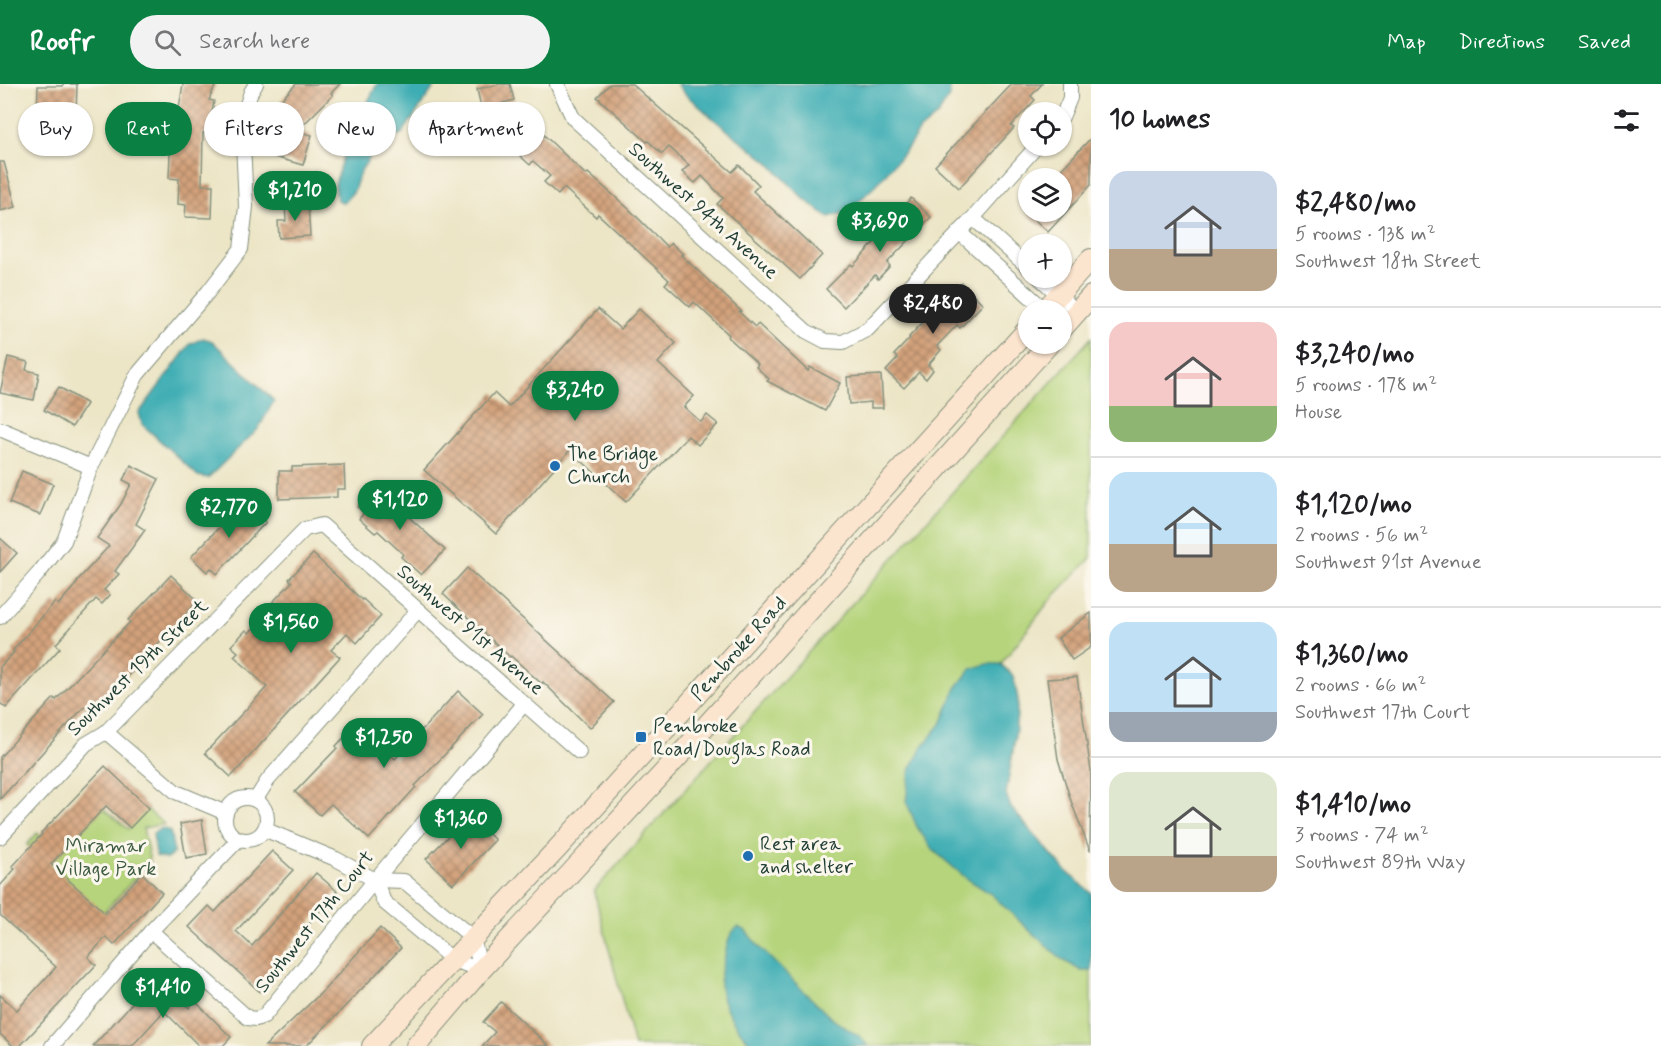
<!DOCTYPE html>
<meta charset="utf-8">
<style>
:root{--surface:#fff;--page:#f2f2f2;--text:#202124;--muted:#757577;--line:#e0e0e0;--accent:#0b8043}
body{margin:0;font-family:Mynerve,sans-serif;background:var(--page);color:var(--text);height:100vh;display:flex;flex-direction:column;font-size:22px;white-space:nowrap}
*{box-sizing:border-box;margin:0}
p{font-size:20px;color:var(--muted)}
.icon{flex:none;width:33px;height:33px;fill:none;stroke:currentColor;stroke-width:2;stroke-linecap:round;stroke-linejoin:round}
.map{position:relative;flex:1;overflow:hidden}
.details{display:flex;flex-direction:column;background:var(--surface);width:570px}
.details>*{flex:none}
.guide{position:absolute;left:18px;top:18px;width:570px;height:54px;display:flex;gap:12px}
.controls{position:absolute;left:1018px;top:18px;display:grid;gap:12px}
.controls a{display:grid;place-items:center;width:54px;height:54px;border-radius:50%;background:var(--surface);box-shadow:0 2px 4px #0004;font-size:30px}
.price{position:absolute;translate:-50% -51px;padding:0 14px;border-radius:21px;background:var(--accent);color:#fff;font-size:20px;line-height:39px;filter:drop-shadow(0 2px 3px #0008)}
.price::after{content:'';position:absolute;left:50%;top:36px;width:18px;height:14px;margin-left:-9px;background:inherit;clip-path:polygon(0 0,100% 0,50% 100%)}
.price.selected{background:#222;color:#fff}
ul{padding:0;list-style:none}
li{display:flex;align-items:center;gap:18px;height:150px;padding:0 18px}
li+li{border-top:2px solid var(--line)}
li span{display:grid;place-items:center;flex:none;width:168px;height:120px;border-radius:18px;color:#555}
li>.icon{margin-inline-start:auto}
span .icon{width:72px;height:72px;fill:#fffc;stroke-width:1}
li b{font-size:26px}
h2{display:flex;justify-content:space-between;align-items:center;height:72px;padding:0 18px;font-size:26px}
.tag{padding:0 21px;border-radius:27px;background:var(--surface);box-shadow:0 2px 4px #0004;font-size:21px;line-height:54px}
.tag.selected{background:var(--accent);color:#fff}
header{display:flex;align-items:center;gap:36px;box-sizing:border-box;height:84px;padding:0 30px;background:var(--accent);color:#fff}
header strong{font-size:28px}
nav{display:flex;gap:33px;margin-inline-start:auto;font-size:21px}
.search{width:420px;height:54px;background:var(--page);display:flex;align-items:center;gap:15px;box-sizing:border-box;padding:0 21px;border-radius:33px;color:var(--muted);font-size:22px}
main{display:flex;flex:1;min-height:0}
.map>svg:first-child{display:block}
</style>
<header>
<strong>Roofr</strong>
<div class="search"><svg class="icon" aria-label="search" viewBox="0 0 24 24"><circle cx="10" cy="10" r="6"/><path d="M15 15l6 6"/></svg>Search here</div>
<nav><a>Map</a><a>Directions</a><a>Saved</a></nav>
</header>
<main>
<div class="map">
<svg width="1091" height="962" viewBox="0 0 1091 962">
<defs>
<pattern id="building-cross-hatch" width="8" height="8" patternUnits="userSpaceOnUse" patternTransform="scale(1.5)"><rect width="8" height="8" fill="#d3a27c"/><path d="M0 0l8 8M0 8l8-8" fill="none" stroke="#ab8566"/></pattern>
</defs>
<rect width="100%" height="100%" fill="#fbf7ec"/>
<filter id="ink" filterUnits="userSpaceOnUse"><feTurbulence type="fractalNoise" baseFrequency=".0167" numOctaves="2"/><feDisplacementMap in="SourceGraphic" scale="12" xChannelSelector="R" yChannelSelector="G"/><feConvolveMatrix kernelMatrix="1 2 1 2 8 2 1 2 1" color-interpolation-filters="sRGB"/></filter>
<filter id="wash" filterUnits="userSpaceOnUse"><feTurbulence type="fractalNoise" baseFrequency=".008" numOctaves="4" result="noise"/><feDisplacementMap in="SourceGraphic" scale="24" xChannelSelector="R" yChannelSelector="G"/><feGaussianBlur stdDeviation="1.35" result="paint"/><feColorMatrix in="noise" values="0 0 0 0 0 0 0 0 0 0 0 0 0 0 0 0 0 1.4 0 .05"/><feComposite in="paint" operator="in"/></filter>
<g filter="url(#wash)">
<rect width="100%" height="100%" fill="#ece5c6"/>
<g fill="#b5d47b" stroke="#6a8858" stroke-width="1.5">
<path d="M1091 254V474L1050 516 1001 580 1013 592 1018 615 1015 654 1006 710 1011 724 1065 786 1091 809V962H634L594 807Z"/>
<path d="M102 723 128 745 146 725 164 740 143 744 150 778 103 829 27 761 37 749 60 770Z"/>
</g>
<g fill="#3cadb4" stroke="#2e7574" stroke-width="1.5">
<path d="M377 0H436L402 50 388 55 370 73 360 88 354 107 343 119 337 116 335 100 347 58Z"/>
<path d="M677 0H949L950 11 938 31 920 46 906 66 876 101 846 129 828 133 805 116 767 77 723 43 685 10Z"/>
<path d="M203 254 212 257 274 317 258 345 208 394 198 392 142 340 139 329 190 260Z"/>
<path d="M987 580H1000L1013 592 1018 615 1015 654 1006 710 1011 724 1065 786 1091 809V887H1081L1063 876 1031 848 991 810 966 794 932 765 917 743 906 717 910 686 923 662 941 640 956 604 971 585Z"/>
<path d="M161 744 170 747 174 769 171 770V772L166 775 156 772 153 750Z"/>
<path d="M738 843 745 846 761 865 832 935 859 952 868 962H754C739 949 720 921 720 900 719 891 723 881 725 872 727 861 728 850 738 843Z"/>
</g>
<g id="blocks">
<g fill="url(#building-cross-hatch)">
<path d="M63 0H77L76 31 37 30 38 2H63Z"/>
<path d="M183 0H216L209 16 214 17 208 50 203 49 202 101H213L212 134 185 133 186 121 178 120 179 95 169 94 171 44 166 43 170 22 179 24Z"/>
<path d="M296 0H340L331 9 333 11 304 40 280 17Z"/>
<path d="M500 0H510L514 16 503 19 506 32 484 37 477 5Z"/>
<path d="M610 0H632L732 88 739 81 759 101 753 107 822 171 800 195 717 120 723 114 702 92 695 99 682 88 689 81 669 63 662 70 648 57 647 58 597 13Z"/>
<path d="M1012 0H1042L1031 12 1035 16 1011 42 1014 44 959 104 935 82Z"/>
<path d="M526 34 586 91 588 89 629 125 667 163 671 159 683 170 681 171 741 227 739 228 755 243 758 240 808 287 810 283 840 299 825 327 767 297 769 295 756 283 758 280 728 253 729 251 694 218 690 223 665 200 669 196 598 130 596 133 564 104 558 111 544 98 550 92 533 77 530 81 505 58Z"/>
<path d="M287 45 312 51 303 81 274 73 281 49 285 50Z"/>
<path d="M1091 54V101L1048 148 1026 128H1062V94H1053Z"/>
<path d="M0 78H4L16 123 0 127Z"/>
<path d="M911 114 931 133 887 179 890 182 878 195 875 191 844 223 826 205 851 180 853 182 890 141 888 139Z"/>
<path d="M308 119 310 152 279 154 278 137H286L285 121Z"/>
<path d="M962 199 983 220 960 244 957 241 937 262 941 266 928 281 933 286 926 295 919 288 904 304 886 287 898 274 894 271 910 254 909 253 938 222 937 221Z"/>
<path d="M598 225 620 245 639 225 676 259 658 279 694 312 684 323 701 338 707 331 718 340 698 361 688 352 626 418 570 366 496 450 424 386 494 309 509 323Z"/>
<path d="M8 273 28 278 26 286 39 289 34 316 0 309Z"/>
<path d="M881 291 883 324H871V318L849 320 847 293Z"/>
<path d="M59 303 87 320 72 343 44 326Z"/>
<path d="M131 381 159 395 136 440 145 446 115 487 119 490 104 506 110 511 102 520 96 515 56 560 60 564 6 624 0 619V583L14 568 13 566 55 518 58 521 78 498 77 497 109 462 97 454 121 420 131 400 123 396Z"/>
<path d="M344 381 345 405H337V413L279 415V387H292V383Z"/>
<path d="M22 387 53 400 40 431 9 419Z"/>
<path d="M376 403 445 466 421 491 401 473 403 470 378 447 375 449 359 435 364 429 357 423Z"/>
<path d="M244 417 266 438 217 490 211 484 207 488 191 473Z"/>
<path d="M0 454 17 469 0 488Z"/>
<path d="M313 470 362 516 363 515 381 532 357 559 347 549 331 566 340 573 231 693 205 669 267 603 234 572 238 568 231 562 246 546 249 549 265 532 262 529 292 498 289 495Z"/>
<path d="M467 484 614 618 590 644 543 598 542 600 511 572 510 573 443 510Z"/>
<path d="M171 491 198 517 93 629 85 622 0 715V673L54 614 56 616 130 538 128 536Z"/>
<path d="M1091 529V563L1072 576 1058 554Z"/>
<path d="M1077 593 1091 687 1090 767 1071 717 1058 675 1047 595Z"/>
<path d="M458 607 483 630 415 702 416 703 369 755 331 720 320 731 295 708 337 664 336 662 357 640 395 675Z"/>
<path d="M105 682 149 724 130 744 106 722 51 780 105 829 142 789 162 809 114 861 106 853 88 873 96 881 20 962H13L0 950V911L17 926 56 883 0 831V802L15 785 12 783 42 750 41 749Z"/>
<path d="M469 731 495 756 453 800 426 775Z"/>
<path d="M202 736 207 770 186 774 180 740Z"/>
<path d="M272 767 293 786 236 847 252 862 316 789 337 807 273 881 280 887 260 908 189 843 209 822 215 828Z"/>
<path d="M380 844 401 864 332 936 306 962H265L324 906Z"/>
<path d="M156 893 189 924 195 917 231 953 223 962H199L164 927 132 962H93Z"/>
<path d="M501 918 549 962H482L495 948 483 938Z"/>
</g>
</g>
</g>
<g filter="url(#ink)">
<use href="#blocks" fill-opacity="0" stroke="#86917d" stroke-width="1.5"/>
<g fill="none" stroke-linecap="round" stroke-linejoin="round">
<g stroke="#86917d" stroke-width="16">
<g id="street">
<path d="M557 0 573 34 806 247 825 257 843 258 868 245 973 134 1037 62"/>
<path d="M1062 33 1070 14V0"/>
<path d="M973 134 1029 184"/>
<path d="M959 148 1045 226"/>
<path d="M1040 194 1077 228"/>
<path d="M0 345 91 383"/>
<path d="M0 533 38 490 64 457 91 383 137 291 208 208 241 165 246 123 242 36 251 8 256 0"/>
<path d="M106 648 176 708 226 729"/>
<circle cx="246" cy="735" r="21"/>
<path d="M256 715 268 696 418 526"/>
<path d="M266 746 336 775 375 796 404 797 473 854 481 886"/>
<path d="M0 753 86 660 106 648 305 445 322 441 579 668"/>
<path d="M375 796 384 818 426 853 453 876 481 886"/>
<path d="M151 847 248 934 256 935 264 932 375 796 524 620"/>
<path d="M52 962 151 847 239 755"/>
</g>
</g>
<g stroke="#86917d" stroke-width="22">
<g id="secondary">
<path d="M1045 226 1091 175"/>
<path d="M1062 245 1091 212"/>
<path d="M372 962 557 765 1029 244"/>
<path d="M416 962 481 886 688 662 1049 260"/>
</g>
</g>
<use href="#street" stroke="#fff" stroke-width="14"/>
<use href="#secondary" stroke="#fce5cf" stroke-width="20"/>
</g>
</g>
<g fill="#1f6fb2" stroke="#fbf7ec" stroke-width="2">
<circle cx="555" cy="382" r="6"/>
<rect x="635" y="647" width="12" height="12" rx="3"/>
<circle cx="748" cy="772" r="6"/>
</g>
<g text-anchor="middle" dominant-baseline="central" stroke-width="6" stroke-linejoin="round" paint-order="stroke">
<g font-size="20" fill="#1f3d34" stroke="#fbf7ec">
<text transform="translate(703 127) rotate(42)">Southwest 94th Avenue</text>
<text transform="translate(470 546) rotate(41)">Southwest 91st Avenue</text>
<text transform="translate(739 565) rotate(-48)">Pembroke Road</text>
<text transform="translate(138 584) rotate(-44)">Southwest 19th Street</text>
<text transform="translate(315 838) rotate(-51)">Southwest 17th Court</text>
</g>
<g font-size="20" fill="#1f3d34" stroke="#fbf7ec" text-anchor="start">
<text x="567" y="370">The Bridge<tspan x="567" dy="23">Church</tspan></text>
<text x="653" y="642">Pembroke<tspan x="653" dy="23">Road/Douglas Road</tspan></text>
<text x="760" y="760">Rest area<tspan x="760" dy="23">and shelter</tspan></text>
</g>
<g font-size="20" fill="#3d5b42" stroke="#fbf7ec">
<text x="106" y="762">Miramar<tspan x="106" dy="23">Village Park</tspan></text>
</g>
</g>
</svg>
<div class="controls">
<a><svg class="icon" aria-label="locate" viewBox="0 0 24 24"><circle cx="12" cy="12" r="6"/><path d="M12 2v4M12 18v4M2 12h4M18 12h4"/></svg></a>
<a><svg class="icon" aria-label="layers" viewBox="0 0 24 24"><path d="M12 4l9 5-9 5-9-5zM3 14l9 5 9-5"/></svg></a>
<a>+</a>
<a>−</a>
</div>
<b class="price" style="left:295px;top:138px">$1,210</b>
<b class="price" style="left:880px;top:169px">$3,690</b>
<b class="price selected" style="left:933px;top:251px">$2,480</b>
<b class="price" style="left:575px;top:338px">$3,240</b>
<b class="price" style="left:400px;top:447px">$1,120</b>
<b class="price" style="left:229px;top:455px">$2,770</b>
<b class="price" style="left:291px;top:570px">$1,560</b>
<b class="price" style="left:384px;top:685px">$1,250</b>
<b class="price" style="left:461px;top:766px">$1,360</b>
<b class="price" style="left:163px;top:935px">$1,410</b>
<div class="guide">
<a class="tag">Buy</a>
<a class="tag selected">Rent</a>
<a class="tag">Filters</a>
<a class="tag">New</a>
<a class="tag">Apartment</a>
</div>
</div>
<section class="details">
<h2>10 homes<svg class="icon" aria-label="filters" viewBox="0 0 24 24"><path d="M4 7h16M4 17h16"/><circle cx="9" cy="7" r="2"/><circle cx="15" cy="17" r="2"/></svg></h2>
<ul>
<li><span style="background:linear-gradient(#c9d6e8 65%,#b9a48a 0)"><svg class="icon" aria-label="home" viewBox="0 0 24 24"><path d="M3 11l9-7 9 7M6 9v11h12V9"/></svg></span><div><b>$2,480/mo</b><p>5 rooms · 138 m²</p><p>Southwest 18th Street</p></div></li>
<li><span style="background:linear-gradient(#f6c9c9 70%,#8fb573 0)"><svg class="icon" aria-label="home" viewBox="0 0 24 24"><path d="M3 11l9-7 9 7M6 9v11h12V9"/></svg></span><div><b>$3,240/mo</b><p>5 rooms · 178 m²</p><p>House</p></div></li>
<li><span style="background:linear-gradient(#bfe0f5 60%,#b9a48a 0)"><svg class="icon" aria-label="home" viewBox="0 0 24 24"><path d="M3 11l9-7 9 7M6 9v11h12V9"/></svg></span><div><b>$1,120/mo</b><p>2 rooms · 56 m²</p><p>Southwest 91st Avenue</p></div></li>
<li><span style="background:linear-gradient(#bfe0f5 75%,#9aa5b1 0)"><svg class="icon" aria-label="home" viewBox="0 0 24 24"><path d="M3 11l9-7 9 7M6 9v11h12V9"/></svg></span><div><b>$1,360/mo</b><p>2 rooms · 66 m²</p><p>Southwest 17th Court</p></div></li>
<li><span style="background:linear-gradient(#dfe7d0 70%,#b9a48a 0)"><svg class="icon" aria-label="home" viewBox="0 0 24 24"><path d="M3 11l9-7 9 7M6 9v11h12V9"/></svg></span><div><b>$1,410/mo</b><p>3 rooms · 74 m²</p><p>Southwest 89th Way</p></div></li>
</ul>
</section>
</main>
